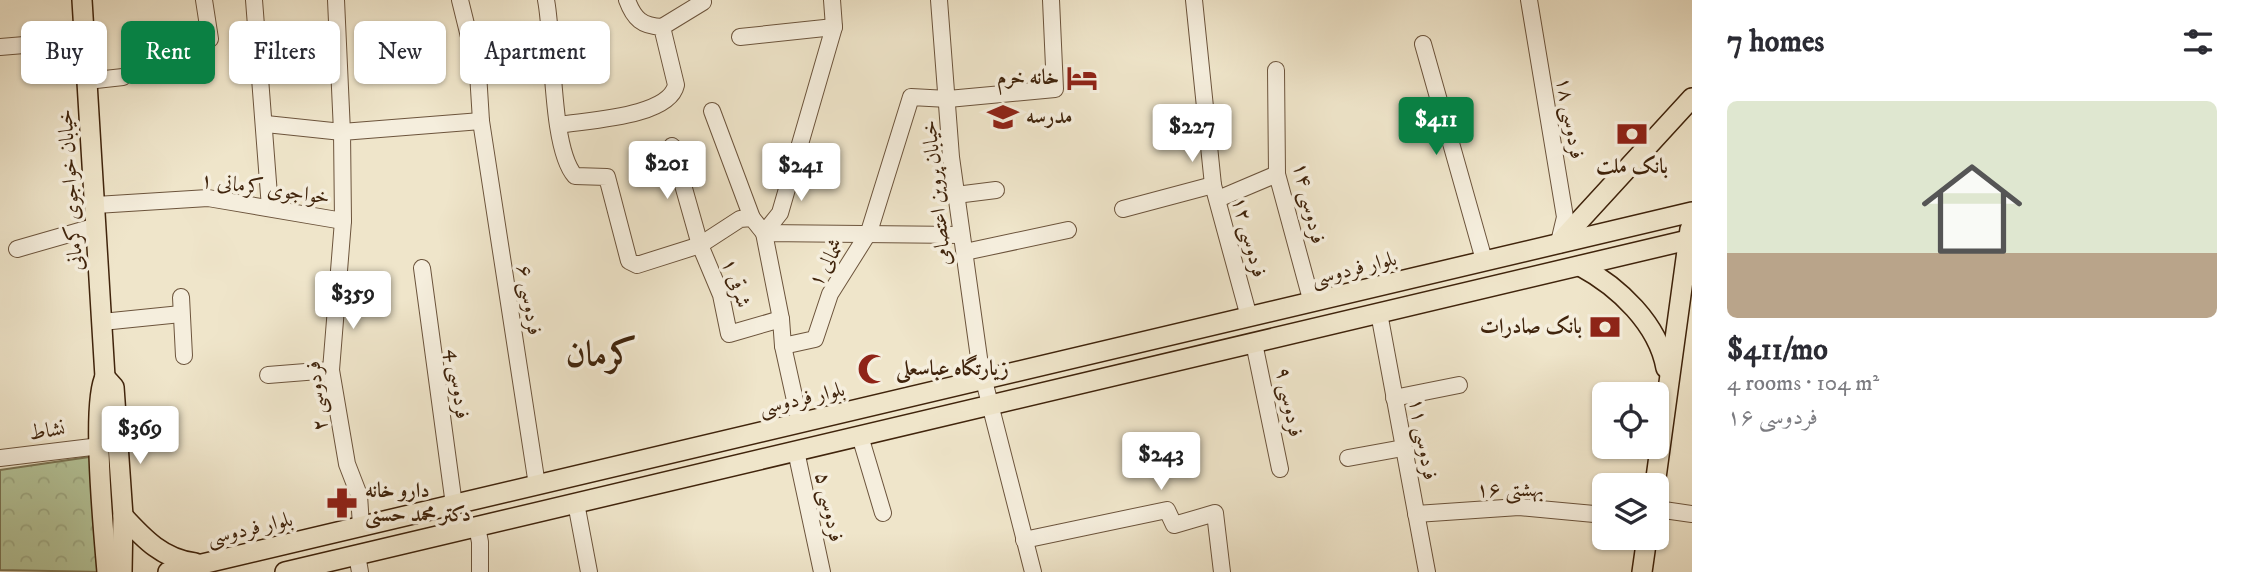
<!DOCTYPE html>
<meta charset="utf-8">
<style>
:root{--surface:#fff;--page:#f2f2f3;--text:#2b2b33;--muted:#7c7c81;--line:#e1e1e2;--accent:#0b8043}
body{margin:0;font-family:"IM FELL DW Pica",Amiri,serif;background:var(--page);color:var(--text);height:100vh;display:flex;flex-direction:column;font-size:26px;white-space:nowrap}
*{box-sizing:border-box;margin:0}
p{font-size:23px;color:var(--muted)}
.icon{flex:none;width:38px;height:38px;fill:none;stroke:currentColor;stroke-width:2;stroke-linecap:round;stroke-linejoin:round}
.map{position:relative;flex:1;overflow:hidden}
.sheet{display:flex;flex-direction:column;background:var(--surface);width:560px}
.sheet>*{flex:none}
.guide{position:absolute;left:21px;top:21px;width:665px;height:63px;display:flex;gap:14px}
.tools{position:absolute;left:1592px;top:382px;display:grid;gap:14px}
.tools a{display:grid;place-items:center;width:77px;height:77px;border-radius:10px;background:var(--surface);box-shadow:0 2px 5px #0004;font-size:35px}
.price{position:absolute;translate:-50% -60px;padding:0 16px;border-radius:7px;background:#fff;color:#222;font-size:23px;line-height:46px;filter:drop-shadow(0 2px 4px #0008)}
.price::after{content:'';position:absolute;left:50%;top:42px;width:21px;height:16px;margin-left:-10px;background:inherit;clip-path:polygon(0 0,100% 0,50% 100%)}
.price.selected{background:var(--accent);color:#fff}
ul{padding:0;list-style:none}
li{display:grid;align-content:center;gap:14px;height:371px;padding:0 35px}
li+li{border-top:2px solid var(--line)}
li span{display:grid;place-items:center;height:217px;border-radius:10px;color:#555}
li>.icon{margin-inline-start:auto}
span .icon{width:126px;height:126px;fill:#fffc;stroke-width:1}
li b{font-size:30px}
h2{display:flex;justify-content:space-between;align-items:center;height:84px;padding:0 35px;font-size:30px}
.pill{padding:0 24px;border-radius:10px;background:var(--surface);box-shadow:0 2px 5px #0004;font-size:24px;line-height:63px}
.pill.selected{background:var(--accent);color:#fff}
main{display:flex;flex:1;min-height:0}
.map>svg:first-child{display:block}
</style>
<main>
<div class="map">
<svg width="1692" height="572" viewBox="0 0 1692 572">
<defs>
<pattern id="park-crowns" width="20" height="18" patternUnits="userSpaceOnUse" patternTransform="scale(1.75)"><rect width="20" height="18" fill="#b5c59a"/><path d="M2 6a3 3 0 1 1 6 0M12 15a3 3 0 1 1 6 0" fill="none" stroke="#9da984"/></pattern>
</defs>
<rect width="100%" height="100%" fill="#efe5ca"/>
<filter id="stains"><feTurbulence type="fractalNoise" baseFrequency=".00286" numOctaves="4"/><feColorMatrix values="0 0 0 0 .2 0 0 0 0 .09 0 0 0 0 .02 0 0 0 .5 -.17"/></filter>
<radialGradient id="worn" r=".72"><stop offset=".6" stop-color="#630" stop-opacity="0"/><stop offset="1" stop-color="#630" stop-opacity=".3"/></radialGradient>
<path fill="url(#park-crowns)" stroke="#7a7453" stroke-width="2" d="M96 456 102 572 0 570V470Z"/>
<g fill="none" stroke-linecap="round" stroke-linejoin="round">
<g stroke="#6c543c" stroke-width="18">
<g id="minor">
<path d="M204 0 210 39"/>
<path d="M254 0 270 208"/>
<path d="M460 0 478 73 481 121 537 485"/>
<path d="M546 0C554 40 550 148 575 176L607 177 629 261 637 265 700 245 740 219 752 218 764 233 780 213 834 27 832 0"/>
<path d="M939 0 951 157 980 365 1033 572"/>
<path d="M1194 0 1213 185 1249 317"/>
<path d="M1529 0 1565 217 1559 242"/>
<path d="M662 27 703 2"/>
<path d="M740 37 834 27"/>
<path d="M1423 44 1484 260"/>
<path d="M0 47 84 40"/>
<path d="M1276 70 1277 174 1312 303"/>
<path d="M87 81 123 77"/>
<path d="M712 111 752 218"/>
<path d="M266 124 342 132 336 0"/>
<path d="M559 125C588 120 669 117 676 85L662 27C642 26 634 19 627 0"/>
<path d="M672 146 700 245 721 295 729 334 781 319"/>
<path d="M956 195 996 190"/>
<path d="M1218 199 1277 174"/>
<path d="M96 205 208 198 343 221"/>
<path d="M1123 209 1213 185"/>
<path d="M17 249 97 226"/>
<path d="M965 252 1068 230"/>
<path d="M422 268 454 505"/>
<path d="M181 297 184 356"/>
<path d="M1379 313 1427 572"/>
<path d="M102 322 181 314"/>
<path d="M1254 343 1280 469"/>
<path d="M783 346 815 339 830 294 869 232 911 97 948 99 1055 89 1051 0"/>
<path d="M268 375 331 370"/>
<path d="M1394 398 1459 385"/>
<path d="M800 423 783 346 781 319 764 233 961 235"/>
<path d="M860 436 883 513"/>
<path d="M796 451 822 572"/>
<path d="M0 458 100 446"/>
<path d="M1348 458 1403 448"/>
<path d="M576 503 589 572"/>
<path d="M1657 509 1692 514"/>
<path d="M1416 514 1519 507 1605 515"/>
<path d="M361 526 359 495 347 464 331 370 343 221 342 132 481 121"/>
<path d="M477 527 480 542V572"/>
<path d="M1024 540 1167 510 1174 525 1215 513 1222 572"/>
<path d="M357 555 360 572"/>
</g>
</g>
<g stroke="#40240c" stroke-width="22">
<g id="major">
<path d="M82 0 105 377"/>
<path d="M1559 243 1692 98"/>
<path d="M1580 266C1619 287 1658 324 1666 368"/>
<path d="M105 377 114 387 123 516 122 572"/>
<path d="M105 377C91 403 104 535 107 572"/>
<path d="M1655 485 1690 229"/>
<path d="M123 516C144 539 163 559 195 563"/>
<path d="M168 572 1692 212"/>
<path d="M285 572 1692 239"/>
<path d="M1642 572 1647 537"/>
</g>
</g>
<use href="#minor" stroke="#f5eedd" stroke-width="16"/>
<use href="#major" stroke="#efe5ca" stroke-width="19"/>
</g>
<defs>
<g id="hotel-bare" transform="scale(2.415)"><path d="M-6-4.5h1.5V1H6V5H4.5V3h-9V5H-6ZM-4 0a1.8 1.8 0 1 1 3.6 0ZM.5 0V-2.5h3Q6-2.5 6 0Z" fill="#8f2418" stroke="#f5eedd" stroke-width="2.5" paint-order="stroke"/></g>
<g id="school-bare" transform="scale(2.415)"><path d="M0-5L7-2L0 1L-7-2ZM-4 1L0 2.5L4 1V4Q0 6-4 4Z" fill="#8f2418" stroke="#f5eedd" stroke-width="2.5" paint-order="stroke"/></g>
<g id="bank-bare" transform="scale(2.415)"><path d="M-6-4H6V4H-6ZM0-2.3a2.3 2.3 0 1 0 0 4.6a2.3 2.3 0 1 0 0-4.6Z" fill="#8f2418" stroke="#f5eedd" stroke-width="2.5" paint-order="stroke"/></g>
<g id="mosque-bare" transform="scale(2.415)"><path d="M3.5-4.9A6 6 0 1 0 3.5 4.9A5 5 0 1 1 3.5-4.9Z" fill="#8f2418" stroke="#f5eedd" stroke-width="2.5" paint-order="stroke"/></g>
<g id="pharmacy-bare" transform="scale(2.415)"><path d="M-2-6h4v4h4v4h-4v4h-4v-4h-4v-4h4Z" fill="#8f2418" stroke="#f5eedd" stroke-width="2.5" paint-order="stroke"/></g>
</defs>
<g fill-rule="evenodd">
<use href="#hotel-bare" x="1082" y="78"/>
<use href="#school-bare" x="1003" y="117"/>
<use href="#bank-bare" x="1632" y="134"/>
<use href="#bank-bare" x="1605" y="327"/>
<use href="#mosque-bare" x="873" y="369"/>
<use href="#pharmacy-bare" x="342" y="503"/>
</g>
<g text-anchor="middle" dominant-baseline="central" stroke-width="7" stroke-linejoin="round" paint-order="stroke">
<g font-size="21" font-weight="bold" fill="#40240c" stroke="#f5eedd" text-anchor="start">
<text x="1059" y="78" text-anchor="end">خانه خرم</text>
<text x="1026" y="117">مدرسه</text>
<text x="1632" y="167" text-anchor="middle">بانک ملت</text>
<text x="1582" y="327" text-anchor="end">بانک صادرات</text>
<text x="896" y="369">زیارتگاه عباسعلی</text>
<text x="365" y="491">دارو خانه<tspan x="365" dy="24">دکتر محمد حسنی</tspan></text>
</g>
<g font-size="21" fill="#40240c" stroke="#f5eedd">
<text transform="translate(1570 118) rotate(80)">فردوسی ۱۸</text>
<text transform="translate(265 189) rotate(8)">خواجوی کرمانی ۱</text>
<text transform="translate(71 190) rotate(-94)">خیابان خواجوی کرمانی</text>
<text transform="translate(937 193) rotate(-96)">خیابان پروین اعتصامی</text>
<text transform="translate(1309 203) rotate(77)">فردوسی ۱۴</text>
<text transform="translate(1249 237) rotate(75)">فردوسی ۱۲</text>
<text transform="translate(827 263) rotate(-60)">شمالی ۱</text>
<text transform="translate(1354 269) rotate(-14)">بلوار فردوسی</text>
<text transform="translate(736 283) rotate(71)">شرقی ۱</text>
<text transform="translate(529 300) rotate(81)">فردوسی ۶</text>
<text transform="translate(458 384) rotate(83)">فردوسی 4</text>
<text transform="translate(317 396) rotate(-96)">فردوسی ۲</text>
<text transform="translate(802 399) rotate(-13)">بلوار فردوسی</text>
<text transform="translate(1289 402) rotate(79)">فردوسی ۹</text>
<text transform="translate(47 431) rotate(-7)">نشاط</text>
<text transform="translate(1423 439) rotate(80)">فردوسی ۱۱</text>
<text x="1510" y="490">بهشتی ۱۶</text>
<text transform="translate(829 507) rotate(78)">فردوسی ۵</text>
<text transform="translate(250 529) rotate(-13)">بلوار فردوسی</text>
</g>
<g font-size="35" font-weight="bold" fill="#40240c" stroke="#f5eedd">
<text x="601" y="355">کرمان</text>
</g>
</g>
<rect width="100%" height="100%" filter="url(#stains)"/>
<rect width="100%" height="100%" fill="url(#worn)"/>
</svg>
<div class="tools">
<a><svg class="icon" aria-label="locate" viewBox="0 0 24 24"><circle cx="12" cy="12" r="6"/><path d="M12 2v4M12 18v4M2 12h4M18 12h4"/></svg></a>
<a><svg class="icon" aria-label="layers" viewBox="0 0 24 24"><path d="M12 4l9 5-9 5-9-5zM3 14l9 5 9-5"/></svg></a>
</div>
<b class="price selected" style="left:1436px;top:157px">$411</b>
<b class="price" style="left:1192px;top:164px">$227</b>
<b class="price" style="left:667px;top:201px">$201</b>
<b class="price" style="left:801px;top:203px">$241</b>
<b class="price" style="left:353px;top:331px">$359</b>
<b class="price" style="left:140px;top:466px">$369</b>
<b class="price" style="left:1161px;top:492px">$243</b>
<div class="guide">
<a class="pill">Buy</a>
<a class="pill selected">Rent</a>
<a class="pill">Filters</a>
<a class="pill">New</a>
<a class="pill">Apartment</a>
</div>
</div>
<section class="sheet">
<h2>7 homes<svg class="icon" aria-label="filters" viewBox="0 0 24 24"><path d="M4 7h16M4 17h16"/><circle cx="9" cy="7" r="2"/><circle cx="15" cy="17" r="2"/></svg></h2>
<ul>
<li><span style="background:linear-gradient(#dfe7d0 70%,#b9a48a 0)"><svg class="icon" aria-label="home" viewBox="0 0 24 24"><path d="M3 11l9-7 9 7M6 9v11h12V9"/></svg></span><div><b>$411/mo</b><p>4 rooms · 104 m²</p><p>فردوسی ۱۶</p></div></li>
</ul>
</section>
</main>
